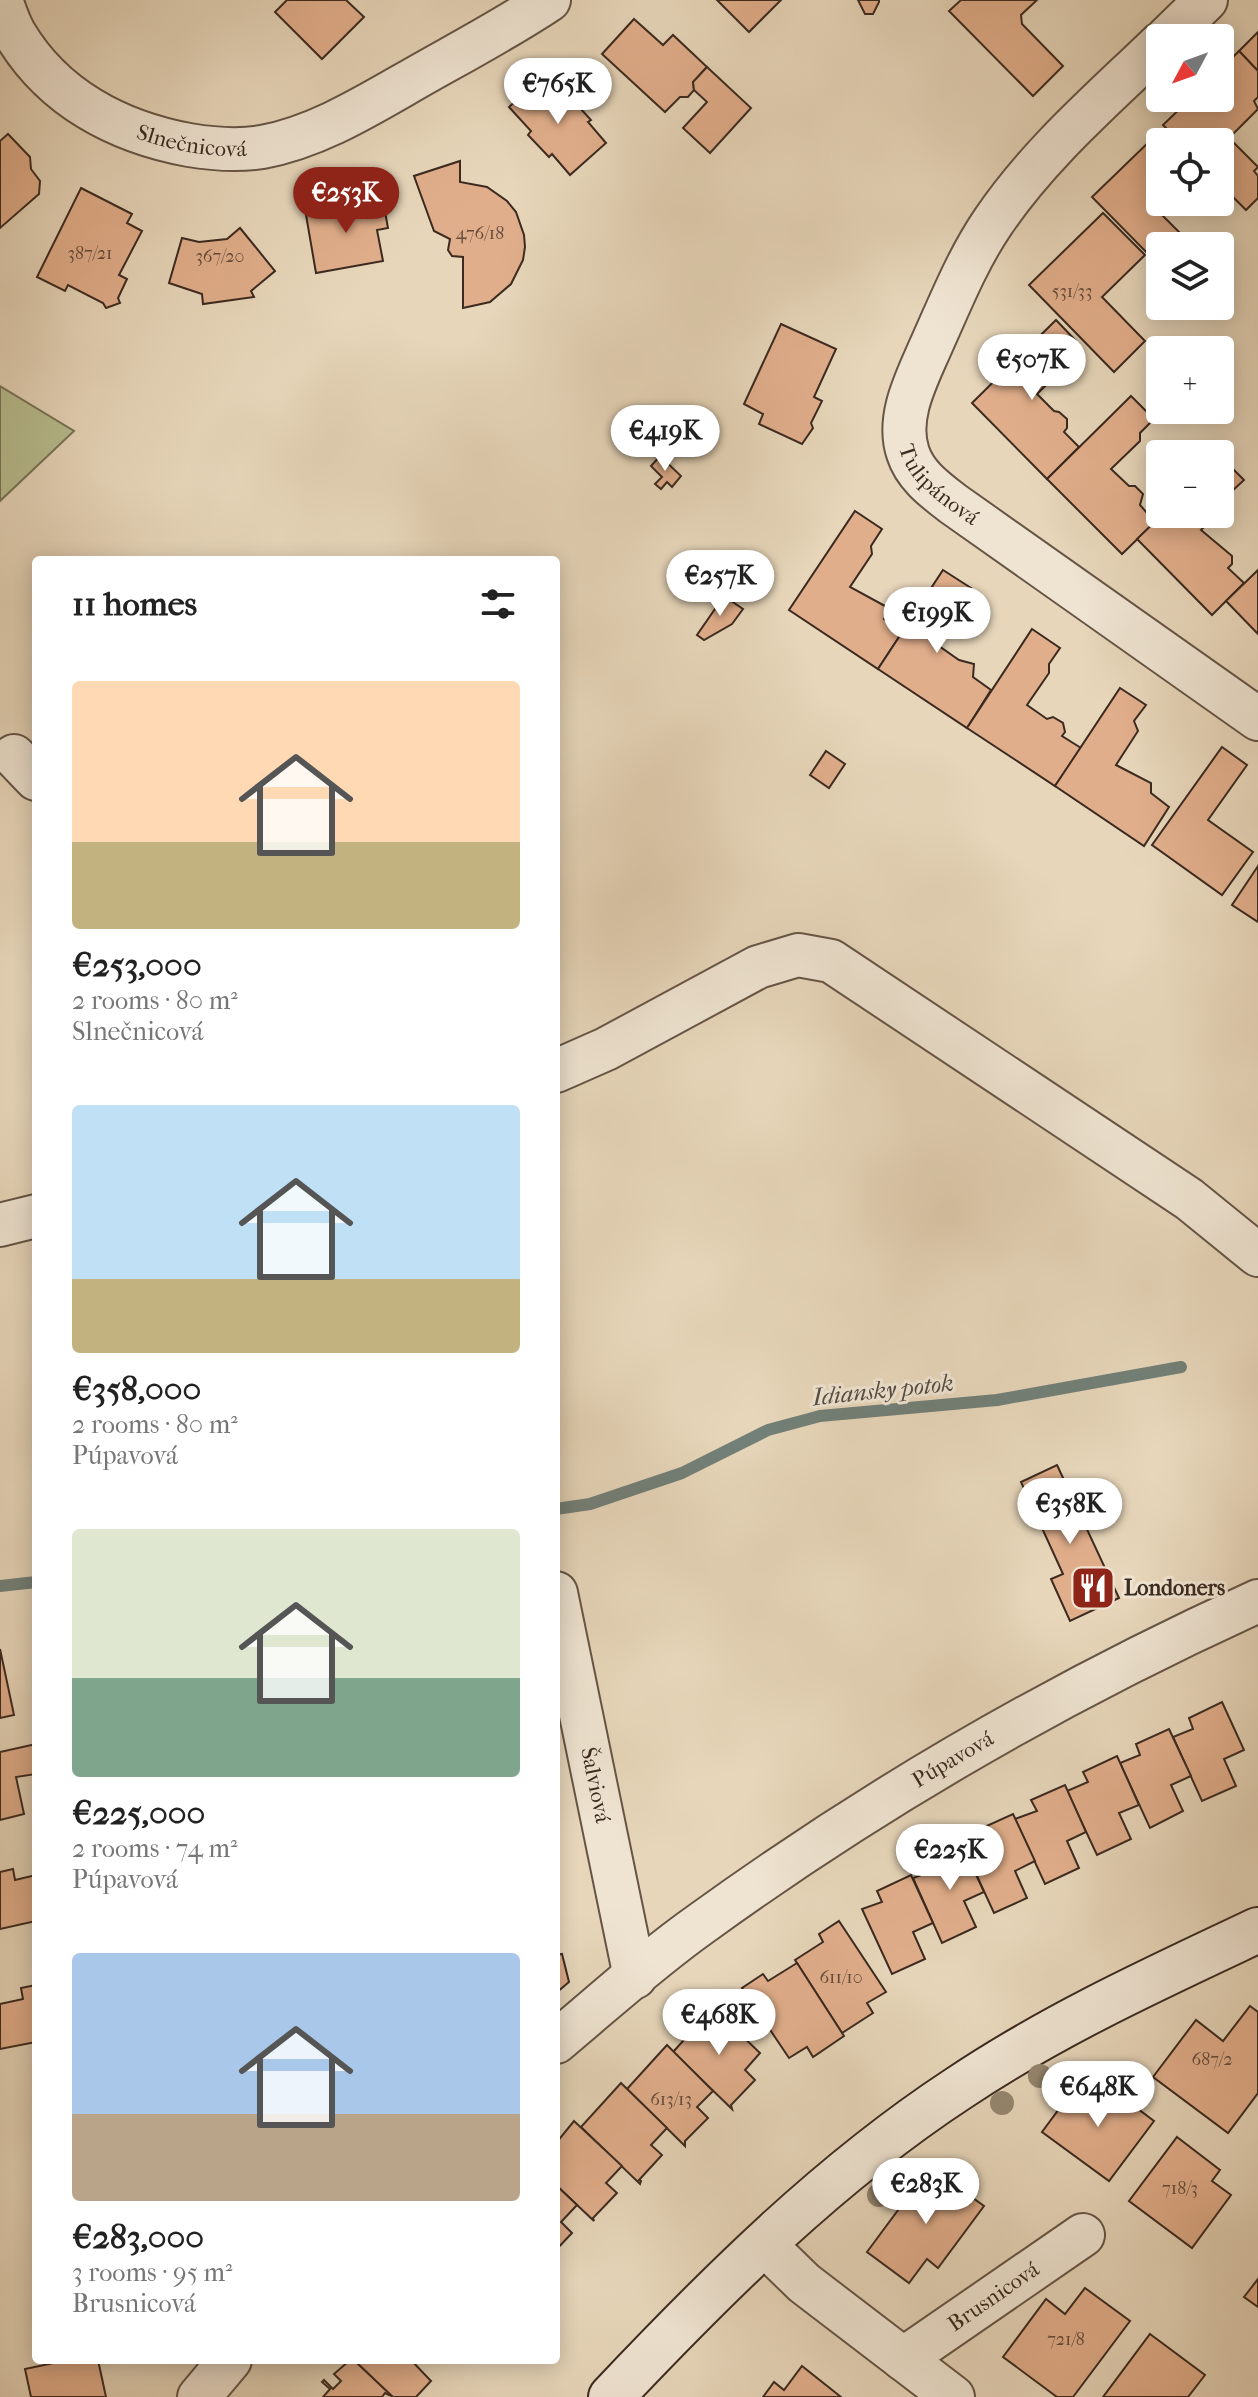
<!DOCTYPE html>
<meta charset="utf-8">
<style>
:root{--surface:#fff;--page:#f6f6f6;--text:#222;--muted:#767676;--accent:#8f2418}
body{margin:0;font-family:"IM FELL French Canon",serif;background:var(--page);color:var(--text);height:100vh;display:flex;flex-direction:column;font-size:30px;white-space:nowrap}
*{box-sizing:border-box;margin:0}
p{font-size:26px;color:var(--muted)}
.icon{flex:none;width:44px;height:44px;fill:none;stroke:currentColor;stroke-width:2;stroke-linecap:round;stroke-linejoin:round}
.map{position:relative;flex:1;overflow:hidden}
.drawer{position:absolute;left:32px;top:556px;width:528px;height:1808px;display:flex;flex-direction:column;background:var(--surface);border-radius:8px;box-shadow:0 4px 20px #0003}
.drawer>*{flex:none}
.needle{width:52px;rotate:229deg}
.fabs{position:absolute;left:1146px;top:24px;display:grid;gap:16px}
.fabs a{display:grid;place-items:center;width:88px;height:88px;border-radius:8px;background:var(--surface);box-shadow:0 4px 20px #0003;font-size:40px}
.price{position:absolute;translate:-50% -68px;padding:0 18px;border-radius:28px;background:#fff;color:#222;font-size:26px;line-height:52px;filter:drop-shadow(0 2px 4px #0008)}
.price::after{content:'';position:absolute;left:50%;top:48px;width:24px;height:18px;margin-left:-12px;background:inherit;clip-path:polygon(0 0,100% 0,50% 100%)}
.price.selected{background:var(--accent);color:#fff}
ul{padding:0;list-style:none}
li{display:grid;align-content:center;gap:16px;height:424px;padding:0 40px}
li span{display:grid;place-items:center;height:248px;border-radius:8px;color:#555}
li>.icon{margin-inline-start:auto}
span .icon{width:144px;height:144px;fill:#fffc;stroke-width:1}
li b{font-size:34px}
h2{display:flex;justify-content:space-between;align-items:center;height:96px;padding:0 40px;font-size:34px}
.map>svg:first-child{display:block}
</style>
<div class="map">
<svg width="1258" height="2397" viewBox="0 0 1258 2397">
<rect width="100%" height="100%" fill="#e7d6ba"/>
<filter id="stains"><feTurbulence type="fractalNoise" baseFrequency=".0025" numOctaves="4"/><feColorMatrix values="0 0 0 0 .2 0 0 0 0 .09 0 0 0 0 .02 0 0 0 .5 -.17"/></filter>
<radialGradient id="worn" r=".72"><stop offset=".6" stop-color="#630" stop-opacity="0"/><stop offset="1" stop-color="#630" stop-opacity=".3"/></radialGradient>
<path fill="#b7bd8f" stroke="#797458" stroke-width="2" d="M0 386 74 431 0 501Z"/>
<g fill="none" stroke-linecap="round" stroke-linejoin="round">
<g stroke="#728078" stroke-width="12">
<path d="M556 1509 590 1504 682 1473 768 1430 820 1416 997 1400 1181 1367"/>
<path d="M0 1586 36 1582"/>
</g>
</g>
<g fill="#e1ae8b" stroke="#3b2a20" stroke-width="2">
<path d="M287 0H346L364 17 322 59 275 12Z"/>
<path d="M717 0H781L749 32Z"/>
<path d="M858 0H879V2L873 14H865Z"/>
<path d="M961 0H1037L1021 15 1022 24 1063 66 1033 96 949 11Z"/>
<path d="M634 19 663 45 673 35 707 67 693 82 694 90 688 97H680L665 112 602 54Z"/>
<path d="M1258 32V71L1239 51Z"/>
<path d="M1239 51 1258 71V97L1254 101 1258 109 1229 138 1258 167 1254 171 1258 176V198L1246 210 1220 184V142H1180L1163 125 1191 98H1220V70Z"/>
<path d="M707 67 751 108 710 153 683 128 707 102 694 90 693 82Z"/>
<path d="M549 79 568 99 570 97 591 120 588 122 606 143 570 175 552 154 549 157 528 135 531 131 509 107 527 91 531 95 534 88Z"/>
<path d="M8 134 30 157 31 169 40 181 39 194 0 228V141Z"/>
<path d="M1154 137 1160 144V202H1162L1156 209 1193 246H1160V266L1092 197Z"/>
<path d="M460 161V182L487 187 507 201 516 212 524 235 525 247 523 260 511 284 490 302 463 308V257L452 256 448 250 450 239 434 231 414 176Z"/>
<path d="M81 188 132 214 127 223 142 231 119 275 127 279 118 298 120 303 106 308 103 303 68 285 65 291 37 277Z"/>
<path d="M345 201 346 207 383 201 388 228 377 230 383 261 316 273 305 209Z"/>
<path d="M1103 213 1145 255 1102 297 1145 341 1114 372 1029 285Z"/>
<path d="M240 228 275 271 251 291 254 297 203 304 202 294 169 283 182 238 199 242 227 239Z"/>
<path d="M1056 320 1079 344 1065 357V366L1037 394 1054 411 1059 412 1067 419V428L1064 432 1079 447 1047 479 972 403Z"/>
<path d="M781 324 836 349 814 397 822 401 811 423 813 428 802 444 759 424 763 414 744 404Z"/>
<path d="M1131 396 1154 419 1140 433V441L1111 469 1129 486H1135L1143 494 1140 505 1155 522 1122 554 1047 479Z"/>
<path d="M660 456 681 476 672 487 667 482 661 489 655 484 662 477 651 466Z"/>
<path d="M1221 457 1244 480 1230 493 1229 502 1220 511Z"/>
<path d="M855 511 882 529 871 546 872 554 850 587 885 606 887 615 884 619 903 631 878 669 789 610Z"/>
<path d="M1163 514H1217L1201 530 1232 556V564L1228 568 1244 583 1212 615 1137 539Z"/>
<path d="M943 570 971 588 960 605 961 613 939 646 959 660 974 664 973 677 991 690 967 728 878 669Z"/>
<path d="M1258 570V634L1226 601Z"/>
<path d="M724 596 743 609 732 624 704 640 697 635Z"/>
<path d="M1032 629 1060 648 1049 664V673L1027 705 1047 719 1053 717 1063 723 1065 732 1062 736 1081 748 1055 786 967 728Z"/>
<path d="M1120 688 1146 705 1134 721 1138 731 1116 765 1151 783V793L1169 807 1144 846 1055 786Z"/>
<path d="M1222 747 1247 765 1208 820 1253 852 1222 895 1152 845Z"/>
<path d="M826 751 845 764 829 788 810 775Z"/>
<path d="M1258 866V922L1232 905Z"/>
<path d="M1057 1465 1119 1598 1070 1621 1051 1579 1063 1574 1021 1482Z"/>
<path d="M0 1649 14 1715 0 1718Z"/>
<path d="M1222 1702 1244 1750 1224 1759 1236 1786 1202 1801 1173 1737 1193 1729 1189 1718Z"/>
<path d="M1169 1729 1191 1776 1171 1785 1183 1811 1150 1828 1120 1763 1140 1755 1136 1744Z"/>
<path d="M36 1744V1774L16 1777 24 1814 0 1820V1752Z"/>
<path d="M1117 1756 1139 1805 1119 1813 1131 1839 1097 1855 1067 1791 1088 1782 1083 1772Z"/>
<path d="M1065 1785 1086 1832 1067 1841 1079 1868 1045 1884 1015 1819 1037 1811 1031 1800Z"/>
<path d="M1013 1814 1035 1861 1015 1871 1027 1898 994 1913 964 1848 985 1840 980 1829Z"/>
<path d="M962 1844 984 1892 964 1901 976 1927 942 1943 913 1878 933 1871 928 1860Z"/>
<path d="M13 1869 15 1880 36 1875V1921L0 1929V1872Z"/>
<path d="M911 1875 933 1923 913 1932 925 1959 892 1974 862 1909 882 1902 877 1891Z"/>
<path d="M839 1921 886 1992 867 2003 873 2013 842 2033 795 1960 823 1942 819 1934Z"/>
<path d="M562 1954 569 1982 556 1993V1955Z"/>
<path d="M797 1963 844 2036 813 2057 807 2047 789 2058 742 1988 763 1974 768 1981Z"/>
<path d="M36 1985V2042L0 2049V2004L23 1999 21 1988Z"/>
<path d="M1250 2006 1258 2012V2093L1228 2133 1153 2077 1196 2020 1223 2041Z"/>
<path d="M713 2008 760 2053 745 2070 755 2080 731 2105 732 2109 673 2052Z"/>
<path d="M667 2045 713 2091 697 2107 708 2118 685 2141V2146L627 2089Z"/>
<path d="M1079 2082 1102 2099 1110 2088 1154 2121 1109 2181 1042 2132Z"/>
<path d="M621 2083 667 2128 651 2145 662 2155 639 2180 641 2181 640 2184 581 2127Z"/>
<path d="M574 2121 622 2166 606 2183 617 2193 593 2218 594 2221 556 2185V2143Z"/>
<path d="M1177 2137 1220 2170 1212 2181 1231 2195 1192 2248 1129 2201Z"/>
<path d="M930 2167 984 2206 938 2268 927 2259 909 2283 867 2252Z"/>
<path d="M556 2185 577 2205 561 2222 572 2233 556 2250Z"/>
<path d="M1258 2279V2307L1244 2297Z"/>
<path d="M1085 2288 1130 2321 1073 2397H1057L1003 2357 1046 2299 1065 2314Z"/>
<path d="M1150 2334 1205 2375 1188 2397H1103Z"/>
<path d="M68 2360H98L106 2397H31L25 2369Z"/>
<path d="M350 2360H354L393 2397 385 2393 382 2397H323L330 2389 322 2382 324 2380 333 2389 341 2381 334 2374Z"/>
<path d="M354 2360H411L431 2381 416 2397H393Z"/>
<path d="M802 2366 841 2397H763L774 2382 784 2390Z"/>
</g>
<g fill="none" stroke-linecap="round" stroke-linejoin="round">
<g stroke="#665546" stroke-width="46">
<g id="street">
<path id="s1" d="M1 0C5 11 9 24 15 34 53 98 118 132 189 145 213 149 238 151 262 147 322 136 376 100 428 71 469 48 510 26 549 0"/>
<path d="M1167 38 1206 0"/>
<path id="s2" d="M1160 44C1101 101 1039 154 993 222 967 260 949 306 930 348 916 380 896 418 908 453 915 475 934 489 952 503L1258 719"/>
<path d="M14 756 36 779"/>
<path d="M556 1071 606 1049 758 967 798 955 831 961 1189 1199 1258 1255"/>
<path d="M0 1225 36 1216"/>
<path id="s3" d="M556 1593 635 1977"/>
<path id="s4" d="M556 2042C604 2002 651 1959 702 1923 876 1797 1062 1690 1258 1601"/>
<path d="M764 2244 804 2283 953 2397"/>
<path id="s5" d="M903 2359 1083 2235"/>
<path d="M199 2397 230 2360"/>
</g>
</g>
<g stroke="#3b2a20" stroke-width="48">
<path id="secondary" d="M611 2397C717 2285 829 2173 959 2088 1053 2025 1156 1978 1258 1930"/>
</g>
<use href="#street" stroke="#efe4d2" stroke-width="42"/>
<use href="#secondary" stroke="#efe4d2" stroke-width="44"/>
</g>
<g fill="#968771">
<circle cx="1040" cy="2076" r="12"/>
<circle cx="1002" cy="2103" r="12"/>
<circle cx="879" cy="2195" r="12"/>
</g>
<defs>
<g id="restaurant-square" transform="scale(2.3)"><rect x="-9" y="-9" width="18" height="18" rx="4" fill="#8f2418" stroke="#efe4d2"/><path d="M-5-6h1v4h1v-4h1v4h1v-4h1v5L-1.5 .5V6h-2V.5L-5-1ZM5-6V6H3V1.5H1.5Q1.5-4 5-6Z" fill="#fff"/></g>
</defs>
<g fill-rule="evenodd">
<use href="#restaurant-square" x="1093" y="1588"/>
</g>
<g text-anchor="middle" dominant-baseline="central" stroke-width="6" stroke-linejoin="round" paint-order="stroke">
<g font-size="18" fill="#644b3b">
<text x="480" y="233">476/18</text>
<text x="90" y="253">387/21</text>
<text x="220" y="256">367/20</text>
<text x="1072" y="291">531/33</text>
<text x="841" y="1977">611/10</text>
<text x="1212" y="2059">687/2</text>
<text x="671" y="2099">613/13</text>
<text x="1180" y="2188">718/3</text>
<text x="1066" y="2339">721/8</text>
</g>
<g font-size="22" fill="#3b2a20" stroke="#efe4d2">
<text stroke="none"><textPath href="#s1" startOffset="252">Slnečnicová</textPath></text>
<text stroke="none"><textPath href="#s2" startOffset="540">Tulipánová</textPath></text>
<text stroke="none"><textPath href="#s4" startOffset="488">Púpavová</textPath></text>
<text stroke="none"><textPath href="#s3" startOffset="196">Šalviová</textPath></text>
<text stroke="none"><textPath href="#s5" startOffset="110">Brusnicová</textPath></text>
</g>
<g font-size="22" font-weight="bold" fill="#3b2a20" stroke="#efe4d2" text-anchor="start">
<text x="1124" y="1588">Londoners</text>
</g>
<g font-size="24" font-style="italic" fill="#524e44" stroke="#efe4d2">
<text transform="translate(883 1390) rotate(-6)">Idiansky potok</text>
</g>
</g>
<rect width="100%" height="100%" filter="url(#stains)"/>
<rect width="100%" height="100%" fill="url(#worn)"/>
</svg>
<div class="fabs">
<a><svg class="needle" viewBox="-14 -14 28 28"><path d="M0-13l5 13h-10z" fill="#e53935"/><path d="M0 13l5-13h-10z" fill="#767676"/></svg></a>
<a><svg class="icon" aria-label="locate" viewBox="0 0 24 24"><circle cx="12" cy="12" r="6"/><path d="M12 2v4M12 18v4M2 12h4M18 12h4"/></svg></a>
<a><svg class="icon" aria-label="layers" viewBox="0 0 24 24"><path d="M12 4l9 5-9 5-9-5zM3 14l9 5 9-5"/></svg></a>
<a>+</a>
<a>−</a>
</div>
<b class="price" style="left:558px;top:126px">€765K</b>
<b class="price selected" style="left:346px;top:235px">€253K</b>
<b class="price" style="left:1032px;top:402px">€507K</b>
<b class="price" style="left:665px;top:473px">€419K</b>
<b class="price" style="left:720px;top:618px">€257K</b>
<b class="price" style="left:937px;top:655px">€199K</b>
<b class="price" style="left:1070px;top:1546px">€358K</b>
<b class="price" style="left:950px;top:1892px">€225K</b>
<b class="price" style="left:719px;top:2057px">€468K</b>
<b class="price" style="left:1098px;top:2129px">€648K</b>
<b class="price" style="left:926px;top:2226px">€283K</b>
<section class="drawer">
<h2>11 homes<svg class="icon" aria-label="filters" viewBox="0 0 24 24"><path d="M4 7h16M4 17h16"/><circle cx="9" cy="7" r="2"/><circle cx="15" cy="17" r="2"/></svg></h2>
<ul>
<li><span style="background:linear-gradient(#ffd9b3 65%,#c2b280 0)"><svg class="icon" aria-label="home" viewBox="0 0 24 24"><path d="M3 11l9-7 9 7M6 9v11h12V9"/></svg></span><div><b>€253,000</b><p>2 rooms · 80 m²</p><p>Slnečnicová</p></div></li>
<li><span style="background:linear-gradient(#bfe0f5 70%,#c2b280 0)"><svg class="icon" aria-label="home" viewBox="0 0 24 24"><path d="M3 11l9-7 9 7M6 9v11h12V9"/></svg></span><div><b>€358,000</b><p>2 rooms · 80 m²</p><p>Púpavová</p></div></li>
<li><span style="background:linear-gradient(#dfe7d0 60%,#7fa58c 0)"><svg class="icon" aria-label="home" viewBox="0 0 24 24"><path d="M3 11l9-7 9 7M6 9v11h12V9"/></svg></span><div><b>€225,000</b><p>2 rooms · 74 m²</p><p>Púpavová</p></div></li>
<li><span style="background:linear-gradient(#a9c7e8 65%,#b9a48a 0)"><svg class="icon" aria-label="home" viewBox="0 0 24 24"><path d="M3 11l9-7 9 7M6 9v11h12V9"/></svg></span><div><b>€283,000</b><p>3 rooms · 95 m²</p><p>Brusnicová</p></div></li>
</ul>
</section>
</div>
